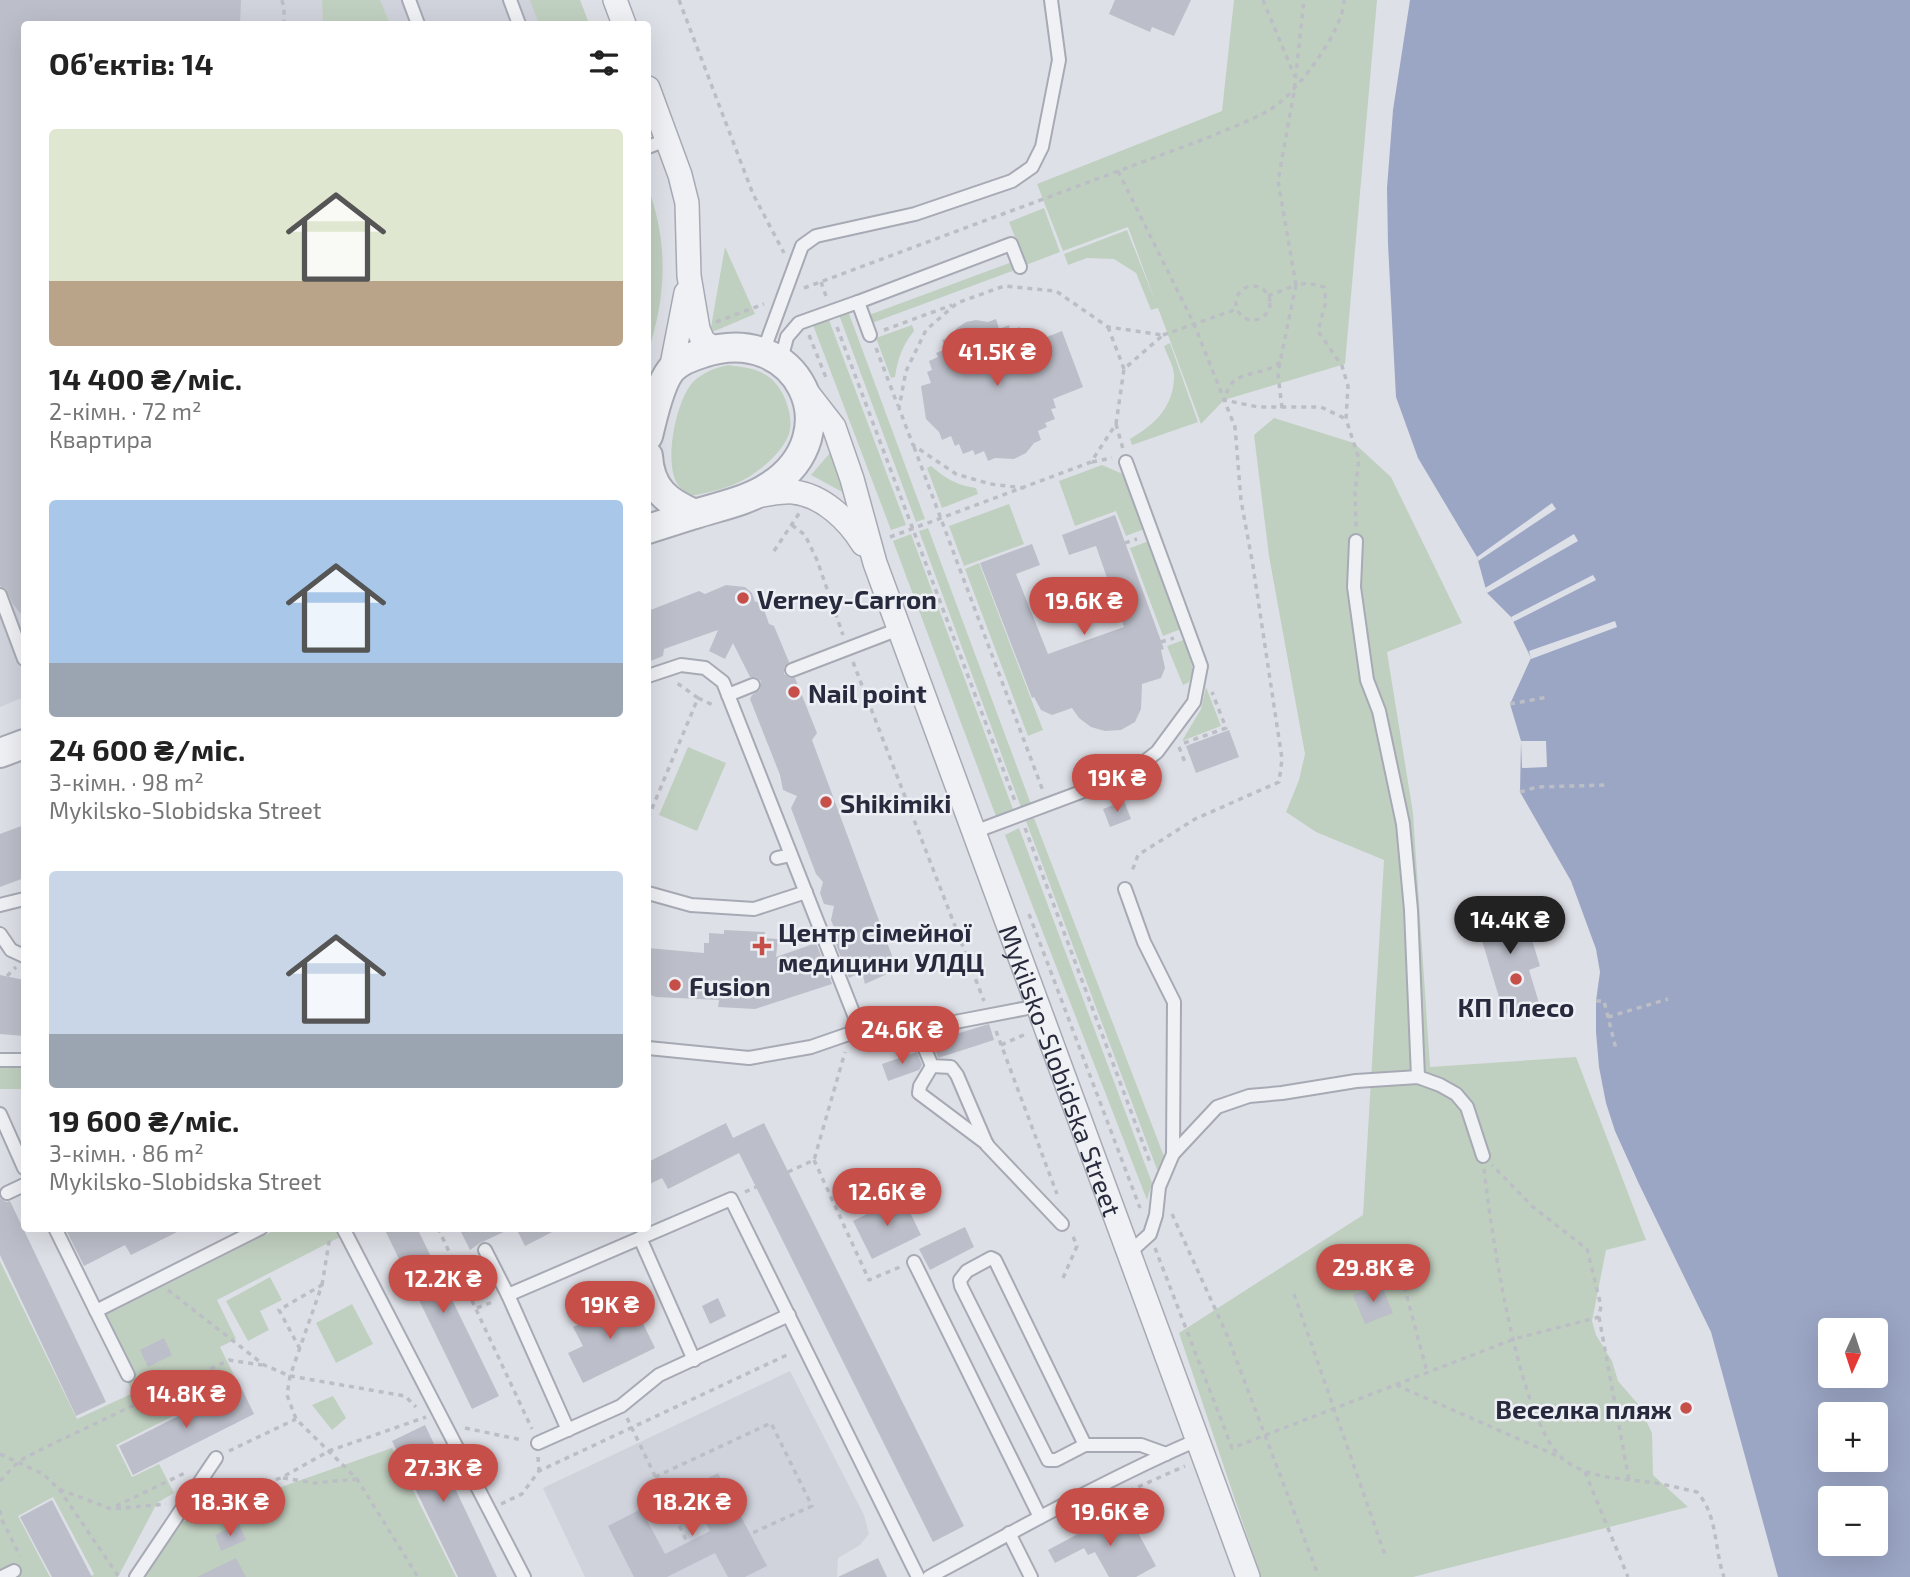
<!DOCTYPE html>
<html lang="uk">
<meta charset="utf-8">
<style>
:root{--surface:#fff;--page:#f6f6f6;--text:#222;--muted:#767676;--accent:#c65049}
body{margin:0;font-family:"Exo 2",sans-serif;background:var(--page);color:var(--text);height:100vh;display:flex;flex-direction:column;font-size:26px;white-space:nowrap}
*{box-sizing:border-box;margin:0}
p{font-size:23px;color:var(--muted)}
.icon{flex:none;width:38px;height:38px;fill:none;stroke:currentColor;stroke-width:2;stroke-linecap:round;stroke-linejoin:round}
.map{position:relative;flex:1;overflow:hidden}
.details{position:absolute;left:21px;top:21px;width:630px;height:1211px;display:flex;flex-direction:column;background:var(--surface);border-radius:7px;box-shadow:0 7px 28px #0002}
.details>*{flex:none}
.needle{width:46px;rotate:183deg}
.buttons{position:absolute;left:1818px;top:1318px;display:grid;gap:14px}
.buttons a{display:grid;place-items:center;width:70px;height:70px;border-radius:7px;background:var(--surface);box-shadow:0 7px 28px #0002;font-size:35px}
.price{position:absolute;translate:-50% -60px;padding:0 16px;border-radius:24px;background:var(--accent);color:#fff;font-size:23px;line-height:46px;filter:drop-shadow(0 2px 4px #0008)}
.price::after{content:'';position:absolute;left:50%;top:42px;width:21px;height:16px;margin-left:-10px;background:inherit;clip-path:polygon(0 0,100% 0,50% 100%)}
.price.current{background:#222;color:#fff}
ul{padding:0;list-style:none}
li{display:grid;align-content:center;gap:14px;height:371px;padding:0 28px}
li span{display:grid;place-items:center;height:217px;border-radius:7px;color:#555}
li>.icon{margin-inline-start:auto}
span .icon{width:126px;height:126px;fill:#fffc;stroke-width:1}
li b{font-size:30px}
h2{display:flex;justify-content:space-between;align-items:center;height:84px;padding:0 28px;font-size:30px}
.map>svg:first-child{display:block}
</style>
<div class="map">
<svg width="1910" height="1577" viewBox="0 0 1910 1577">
<rect width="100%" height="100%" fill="#dee0e7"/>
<g fill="#d0d2dc">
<path d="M0 0H580L589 24H24V697L0 707Z"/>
<path d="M790 1371 864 1515 869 1534 860 1545 838 1558 837 1577H585L543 1488Z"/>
</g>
<g fill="#c0d0c0">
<path d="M322 0H380L390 24H323Z"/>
<path d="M530 0H580L589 24H539Z"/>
<path d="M1234 0H1377L1345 364 1224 400 1201 424 1158 308 1151 310 1136 273 1114 259 1087 258 1068 265 1064 254 1127 230 1155 301 1128 227 1063 251 1037 184 1222 111Z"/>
<path d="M648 187C669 247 666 294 648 353Z"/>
<path d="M1044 208 1060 252 1026 265 1009 222Z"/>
<path d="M725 247 755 314 710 333Z"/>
<path d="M1012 262 1015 270 872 323 869 315Z"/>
<path d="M848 311 925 519 916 522 839 315Z"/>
<path d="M829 320 906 525 891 530 813 325Z"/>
<path d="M912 325 914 331C902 346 898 358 895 377L891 378 876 338Z"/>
<path d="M1170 343 1198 422 1132 445 1130 439C1154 425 1173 408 1174 378 1175 368 1167 355 1164 346Z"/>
<path d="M728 365C742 367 757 368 769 377 783 387 793 413 790 430 787 446 769 463 756 472 738 486 713 492 690 496 687 493 681 489 678 485 663 464 676 398 694 381 704 372 715 368 728 365Z"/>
<path d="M1274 418 1354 443 1391 477 1462 623 1387 652 1413 813 1430 1067 1576 1057 1646 1240 1606 1250 1592 1321 1596 1335 1612 1361 1618 1381 1638 1404 1652 1433 1653 1475 1688 1507 1413 1577H1261L1179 1333 1363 1215 1384 860 1316 832 1286 812 1299 780 1305 754 1269 556 1254 435Z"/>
<path d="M830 453 846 494 811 475Z"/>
<path d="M1102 465 1123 474 1144 529 1126 536 1116 511 1075 526 1059 481Z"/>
<path d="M931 466C946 479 957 485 976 488L978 494 942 508 927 468Z"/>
<path d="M1009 504 1024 544 964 566 949 526Z"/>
<path d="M928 528 1032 807 1022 810 919 531Z"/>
<path d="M911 534 1014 812 997 819 893 541Z"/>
<path d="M1149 541 1181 629 1163 636 1130 548Z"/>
<path d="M979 563 1043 730 1028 736 965 569Z"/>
<path d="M1186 639 1193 671 1189 682 1183 685 1167 646Z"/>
<path d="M1206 687 1221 726 1182 741 1201 709Z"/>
<path d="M688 747 726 763 697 831 659 815Z"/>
<path d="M1034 818 1165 1159 1158 1172 1026 821Z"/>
<path d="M1019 828 1152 1183 1147 1200 1005 835Z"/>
<rect x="0" y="1064" width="24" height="25"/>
<path d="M277 1229H336L340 1237 217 1300 236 1339 220 1347 238 1383 116 1445 132 1477 159 1464 174 1493 157 1503 118 1577H90L94 1574 53 1497 18 1516 50 1577H0V1261L77 1419 133 1393 96 1320Z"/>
<path d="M270 1277 282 1300 260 1311 269 1330 248 1341 226 1301Z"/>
<path d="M352 1304 373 1344 336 1363 316 1323Z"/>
<path d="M333 1396 346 1418 332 1430 312 1405Z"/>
<path d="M392 1448 456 1577H142L179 1523Z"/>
</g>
<path fill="#9ba6c5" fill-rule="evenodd" d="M1410 0H1910V1577H1778L1711 1332 1639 1184 1615 1131 1606 1103 1599 1067 1596 1032V1001L1600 972 1596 949 1571 881 1520 792 1521 741 1510 704 1531 658 1511 617 1487 593 1477 557 1418 458 1396 397 1388 244 1387 188 1393 110ZM1830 1330H1876V1376H1830ZM1830 1414H1876V1460H1830ZM1830 1498H1876V1544H1830Z"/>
<g fill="#dee0e7">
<path d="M1552 503 1556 509 1478 561 1477 557Z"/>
<path d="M1574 534 1578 541 1487 593 1485 588Z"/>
<path d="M1593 575 1596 580 1513 622 1511 617Z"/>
<path d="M1615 621 1617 627 1531 659 1529 651Z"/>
<path d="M1521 741H1546L1547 767 1522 768Z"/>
</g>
<g fill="#bcbec9">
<path d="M0 0H241L240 24H24V618L13 604 6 589 0 586Z"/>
<path d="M1115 0H1191L1174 36 1152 27 1150 32 1109 14Z"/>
<path d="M996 319 999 329 1009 325 1010 330 1020 327 1024 336 1028 335 1032 343 1062 331 1083 387 1053 399 1056 408 1051 409 1055 419 1045 423 1047 427 1038 431 1041 440 1034 443 1026 453 1014 459 995 458 988 461 984 451 975 455 973 450 963 454 959 444 955 446 951 436 942 440 939 432 926 419 921 386 931 383 927 372 932 370 929 361 938 357 936 353 946 349 942 340 950 337 957 328 966 322 976 320 988 322Z"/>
<path d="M1115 515 1164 649 1161 650 1165 668 1161 678 1142 684 1141 709 1135 722 1121 730 1105 731 1091 727 1079 718 1072 708 1052 715 1041 710 1034 697 1032 698 980 563 1032 544 1040 565 1016 574 1048 654 1124 627 1096 546 1069 555 1062 535Z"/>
<path d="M726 585 745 587 752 593 755 602 761 601 769 624 774 626 789 662 784 668V674L790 678H795L817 733 812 740 894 961 885 966 889 973 865 984 862 972 849 978 833 937 837 935 831 920 834 906 824 904 820 893 823 882 816 874 791 808 797 796 783 790 780 775 750 699 752 695 760 690 761 681 755 677H750L733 643 725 659 709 651 718 630 664 649 663 656 648 662V611L699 591 705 594Z"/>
<path d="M1229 730 1239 757 1196 773 1186 746Z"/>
<path d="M1124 801 1131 819 1110 827 1103 809Z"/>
<path d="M24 825V878L0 887V834Z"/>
<path d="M1521 904 1540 966 1529 970 1539 1003 1504 1014 1475 917Z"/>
<path d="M724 930 765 932 764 938 778 939 776 957 816 943 832 984 755 1009 718 1007 719 1000 656 997 648 994V948L704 953V943H709V933L724 934Z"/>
<path d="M0 975 24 980V1036L0 1034Z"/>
<path d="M989 1024 994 1040 938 1058 933 1041Z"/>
<path d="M917 1052 922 1065 919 1070 888 1081 882 1064Z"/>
<path d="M726 1123 733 1138 764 1123 964 1526 933 1542 739 1153 668 1189 662 1178 648 1185V1162Z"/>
<path d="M902 1196 921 1235 872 1259 853 1221Z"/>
<path d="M0 1198 6 1202 10 1201 106 1402 76 1416 0 1255Z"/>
<path d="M965 1227 974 1247 930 1270 919 1249Z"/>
<path d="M65 1228H185L131 1255 125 1245 84 1266Z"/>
<path d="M384 1228H417L499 1396 472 1409Z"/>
<path d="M459 1228H512L480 1243 470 1250Z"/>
<path d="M516 1228H560L525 1246Z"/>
<path d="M1381 1284 1393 1313 1365 1324 1353 1295Z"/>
<path d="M718 1298 726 1316 710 1324 702 1306Z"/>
<path d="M631 1299 655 1348 583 1383 568 1353 583 1346 573 1327Z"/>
<path d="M164 1338 172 1355 148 1367 140 1350Z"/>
<path d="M240 1385 254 1414 133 1475 119 1446Z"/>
<path d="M425 1425 497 1577H458L392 1441Z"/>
<path d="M718 1473 767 1566 745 1577H728L715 1553 667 1577H634L608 1526 641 1509 665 1554 710 1531 688 1488Z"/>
<path d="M259 1494 266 1510 242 1520 235 1504Z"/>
<path d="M52 1500 92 1577H52L38 1551 20 1517Z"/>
<path d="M1117 1513 1128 1533 1136 1529 1156 1566 1136 1577H1109L1095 1552 1088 1555 1084 1548 1055 1563 1048 1550Z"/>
<path d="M239 1524 246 1540 221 1551 215 1535Z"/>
<path d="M236 1558 246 1577H197Z"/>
<path d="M878 1558 887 1577H838Z"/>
</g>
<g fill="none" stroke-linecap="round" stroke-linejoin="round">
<g stroke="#a7aab4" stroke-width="16">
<g id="service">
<path d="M409 0 418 24"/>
<path d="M510 0 519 24"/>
<path d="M648 147 666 140"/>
<path d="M870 335 858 302 1011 244 1020 267"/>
<path d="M763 352 802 246 816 236 915 214 1012 181 1032 167 1042 147 1059 60 1051 0"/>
<path d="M781 360 787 337 799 323 858 302"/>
<path d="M1356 541 1354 587 1367 680 1379 711 1403 824 1411 910 1418 1077"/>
<path d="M0 595 24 659"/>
<path d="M792 670 899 629"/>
<path d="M648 676 681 665 705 668 723 682 860 1030"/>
<path d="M728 695 753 685"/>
<path d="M974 832 1097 786 1139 766 1157 752 1194 702 1201 666 1126 462"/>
<path d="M777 858 791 855"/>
<path d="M1125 889 1144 942 1174 1002 1173 1154"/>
<path d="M648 893 691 905 754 909 806 892"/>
<path d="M0 905 24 899"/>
<path d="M0 934 11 950 24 956"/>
<path d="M915 1025 932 1066 951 1067 957 1075 987 1145 1062 1224"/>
<path d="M648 1048 749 1058 811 1047 860 1030 955 1022 1038 1006"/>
<path d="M0 1060H24"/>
<path d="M932 1066 920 1086 919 1093 987 1144"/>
<path d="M0 1114 24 1168"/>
<path d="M7 1193 24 1185"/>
<path d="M55 1228 96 1311 261 1228"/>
<path d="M343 1228 524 1577"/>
<path d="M640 1238 694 1360"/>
<path d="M485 1250 508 1295 731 1199 918 1577"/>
<path d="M1129 1253 1150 1234 1156 1215 1159 1187 1173 1154 1217 1107 1249 1096 1282 1093 1356 1081 1418 1077 1440 1085 1456 1094 1467 1107 1483 1156"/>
<path d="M914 1262 1040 1517"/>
<path d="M508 1295 568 1430"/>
<path d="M96 1311 128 1375"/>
<path d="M538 1443 621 1406 659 1375 789 1315"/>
<path d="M1085 1445 995 1260 991 1258 967 1271 960 1280 961 1286 1048 1460H1056L1085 1445H1141L1166 1454"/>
<path d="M1009 1533 1031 1577"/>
<path d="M2 1577 14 1571"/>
<path d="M136 1577 216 1458"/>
<path d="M929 1577C1017 1530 1105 1480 1197 1440"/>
</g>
</g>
<g stroke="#a7aab4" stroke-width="26">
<g id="minor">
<path d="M615 0 624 24"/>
<path d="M648 88 680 175 687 203 689 276 698 329 703 341 715 349"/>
<path d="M671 370 686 293"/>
<path id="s1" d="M806 391 834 427 852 479 875 563 1248 1577"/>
<path d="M754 496C767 495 781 491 793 492 823 495 849 521 863 544"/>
</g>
</g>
<g stroke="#a7aab4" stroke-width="32">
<g id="tertiary">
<path d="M648 436C653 417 659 385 671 370 678 362 693 356 703 353 798 322 851 433 770 486 748 501 720 506 695 514 667 502 650 489 648 456"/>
<path d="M648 529 695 514"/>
<path d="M0 753 24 744"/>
</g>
</g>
<g stroke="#bcbec5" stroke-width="3.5" stroke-dasharray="5 5" stroke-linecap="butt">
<path d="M282 0 284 8V24"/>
<path d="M679 0 753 194 784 253"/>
<path d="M1263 0 1295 77"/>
<path d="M1118 171 1194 324 1235 427 1241 500 1253 566 1282 759 1279 782 1195 819 1138 855 1131 874"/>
<path d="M821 282 826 296"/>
<circle cx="1253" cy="303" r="17"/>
<path d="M804 288 1207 138C1227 129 1251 121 1271 109 1296 94 1344 30 1344 0"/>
<path d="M1268 296 1296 285 1278 181 1294 92 1304 0"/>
<path d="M716 322 764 304"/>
<path d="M837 327 1015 801"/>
<path d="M1108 327 1124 369"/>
<path d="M884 330 952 305"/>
<path d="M809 335 827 380"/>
<path d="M1163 335 1237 309"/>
<path d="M876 348 898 406"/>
<path d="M1280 362C1267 375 1243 370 1231 384 1228 387 1226 396 1224 400L1258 407H1321L1346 419"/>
<path d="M1282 408 1278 374 1280 362 1296 285 1308 283 1324 287 1326 301 1318 331 1342 366 1348 386 1346 419 1359 459 1355 492 1356 528"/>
<path d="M1116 424 1123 449"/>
<path d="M914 447 1043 791"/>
<path d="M1092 462 1112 458"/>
<path d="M792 525 805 535 817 560 843 635"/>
<path d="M890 537 1091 462 1116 424 1124 369 1163 335 1108 327 1056 291 1004 286 957 303 926 330 906 371 899 408 913 445 956 474 990 484 1024 488"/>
<path d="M1125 543 1137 539"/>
<path d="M774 551 800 512"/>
<path d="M1161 642 1174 638"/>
<path d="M853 662 984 1001"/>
<path d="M698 698 715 706"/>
<path d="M1510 704 1548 697"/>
<path d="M1184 743 1226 728 1212 692"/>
<path d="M1179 747 1186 765"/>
<path d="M1520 792 1537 787 1607 785"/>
<path d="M648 818 698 698 677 683"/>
<path d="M1025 828 1151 1165"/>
<path d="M1029 914 1140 1208"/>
<path d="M7 976 16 967"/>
<path d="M1596 1001H1604L1616 1049"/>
<path d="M1608 1017 1668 999"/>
<path d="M996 1031 1057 1194"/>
<path d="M1001 1045 1028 1033"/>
<path d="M814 1160 869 1280 900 1267"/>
<path d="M1484 1169C1491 1231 1518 1421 1563 1459 1589 1480 1625 1478 1655 1483 1669 1485 1683 1489 1697 1492 1718 1515 1714 1549 1724 1577"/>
<path d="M788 1172 814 1160 845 1052"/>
<path d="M745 1192 756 1187"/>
<path d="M1172 1214 1227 1335 1318 1575"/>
<path d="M438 1228 532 1429"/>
<path d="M1155 1248 1232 1448 1514 1339 1599 1317 1601 1306 1587 1249 1533 1207 1492 1165"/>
<path d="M1394 1248 1427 1372"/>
<path d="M1063 1278 1077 1246 1072 1234"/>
<path d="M322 1285 330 1236"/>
<path d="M168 1290 264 1365 290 1376 405 1396 416 1407"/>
<path d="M1294 1294 1386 1558"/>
<path d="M477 1308 495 1301"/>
<path d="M1599 1317 1629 1480"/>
<path d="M300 1349 279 1310 322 1285 290 1376 287 1395 296 1419 357 1479 418 1577"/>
<path d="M1396 1385 1562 1458"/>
<path d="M134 1387 141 1401"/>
<path d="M627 1418 687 1542"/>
<path d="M465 1428 522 1440"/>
<path d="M229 1451 296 1419"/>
<path d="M0 1454 43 1474 59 1489 111 1509 166 1504"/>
<path d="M538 1457 539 1471"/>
<path d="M1585 1472 1628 1577"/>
<path d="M655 1477 771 1423 812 1506 750 1534"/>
<path d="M283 1478 315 1483 357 1479"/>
<path d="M0 1481 19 1461 46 1447 229 1360 262 1365"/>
<path d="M59 1489 119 1577"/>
<path d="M1129 1491 1185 1466"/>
<path d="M208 1497 281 1478 329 1451 426 1417"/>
<path d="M501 1504 522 1494 539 1471 789 1354"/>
<path d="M116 1506 187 1472"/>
<path d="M0 1510 1 1518 20 1556"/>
</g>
<use href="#service" stroke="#f0f1f5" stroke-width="12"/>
<use href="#minor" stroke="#f0f1f5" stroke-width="23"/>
<use href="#tertiary" stroke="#f0f1f5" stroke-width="28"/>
</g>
<g fill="#c65049" stroke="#edeff5" stroke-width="2.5">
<circle cx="743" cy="598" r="7"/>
<circle cx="794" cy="692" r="7"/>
<circle cx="826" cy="802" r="7"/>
<path d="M758.5 935.5h7v7h7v7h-7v7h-7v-7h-7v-7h7z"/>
<circle cx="1516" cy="979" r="7"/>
<circle cx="675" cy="985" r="7"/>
<circle cx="1686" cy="1408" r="7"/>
</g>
<g text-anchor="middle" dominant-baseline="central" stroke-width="5" stroke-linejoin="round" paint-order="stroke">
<g font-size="26" font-weight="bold" fill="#282b3d" stroke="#edeff5" text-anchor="start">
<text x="757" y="598">Verney-Carron</text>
<text x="808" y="692">Nail point</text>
<text x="840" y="802">Shikimiki</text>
<text x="778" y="931">Центр сімейної<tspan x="778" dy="30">медицини УЛДЦ</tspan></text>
<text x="689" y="985">Fusion</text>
<text x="1516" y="1006" text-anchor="middle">КП Плесо</text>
<text x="1672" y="1408" text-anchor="end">Веселка пляж</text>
</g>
<g font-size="26" fill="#282b3d" stroke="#edeff5">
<text stroke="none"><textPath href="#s1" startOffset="728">Mykilsko-Slobidska Street</textPath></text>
</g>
</g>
</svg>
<div class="buttons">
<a><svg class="needle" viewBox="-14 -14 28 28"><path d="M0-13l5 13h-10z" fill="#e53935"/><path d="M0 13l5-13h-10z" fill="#767676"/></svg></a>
<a>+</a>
<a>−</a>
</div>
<b class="price" style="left:997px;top:388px">41.5K ₴</b>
<b class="price" style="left:1084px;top:637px">19.6K ₴</b>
<b class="price" style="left:1117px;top:814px">19K ₴</b>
<b class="price current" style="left:1510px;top:956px">14.4K ₴</b>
<b class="price" style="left:902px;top:1066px">24.6K ₴</b>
<b class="price" style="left:887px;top:1228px">12.6K ₴</b>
<b class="price" style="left:1373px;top:1304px">29.8K ₴</b>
<b class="price" style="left:443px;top:1315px">12.2K ₴</b>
<b class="price" style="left:610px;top:1341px">19K ₴</b>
<b class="price" style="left:186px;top:1430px">14.8K ₴</b>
<b class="price" style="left:443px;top:1504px">27.3K ₴</b>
<b class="price" style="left:230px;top:1538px">18.3K ₴</b>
<b class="price" style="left:692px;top:1538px">18.2K ₴</b>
<b class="price" style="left:1110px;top:1548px">19.6K ₴</b>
<section class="details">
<h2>Об’єктів: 14<svg class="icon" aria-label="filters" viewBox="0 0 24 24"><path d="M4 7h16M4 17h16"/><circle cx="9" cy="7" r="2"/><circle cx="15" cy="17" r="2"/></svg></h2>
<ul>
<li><span style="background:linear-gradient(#dfe7d0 70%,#b9a48a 0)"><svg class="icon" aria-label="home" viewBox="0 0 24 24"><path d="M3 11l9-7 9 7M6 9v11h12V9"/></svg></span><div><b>14 400 ₴/міс.</b><p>2-кімн. · 72 m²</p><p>Квартира</p></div></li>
<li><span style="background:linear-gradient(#a9c7e8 75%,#9aa5b1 0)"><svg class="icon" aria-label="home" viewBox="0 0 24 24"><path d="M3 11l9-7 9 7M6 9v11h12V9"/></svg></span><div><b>24 600 ₴/міс.</b><p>3-кімн. · 98 m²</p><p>Mykilsko-Slobidska Street</p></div></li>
<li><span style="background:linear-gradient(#c9d6e8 75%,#9aa5b1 0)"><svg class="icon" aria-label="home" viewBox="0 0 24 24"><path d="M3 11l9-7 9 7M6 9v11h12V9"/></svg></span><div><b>19 600 ₴/міс.</b><p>3-кімн. · 86 m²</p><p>Mykilsko-Slobidska Street</p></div></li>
</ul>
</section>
</div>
